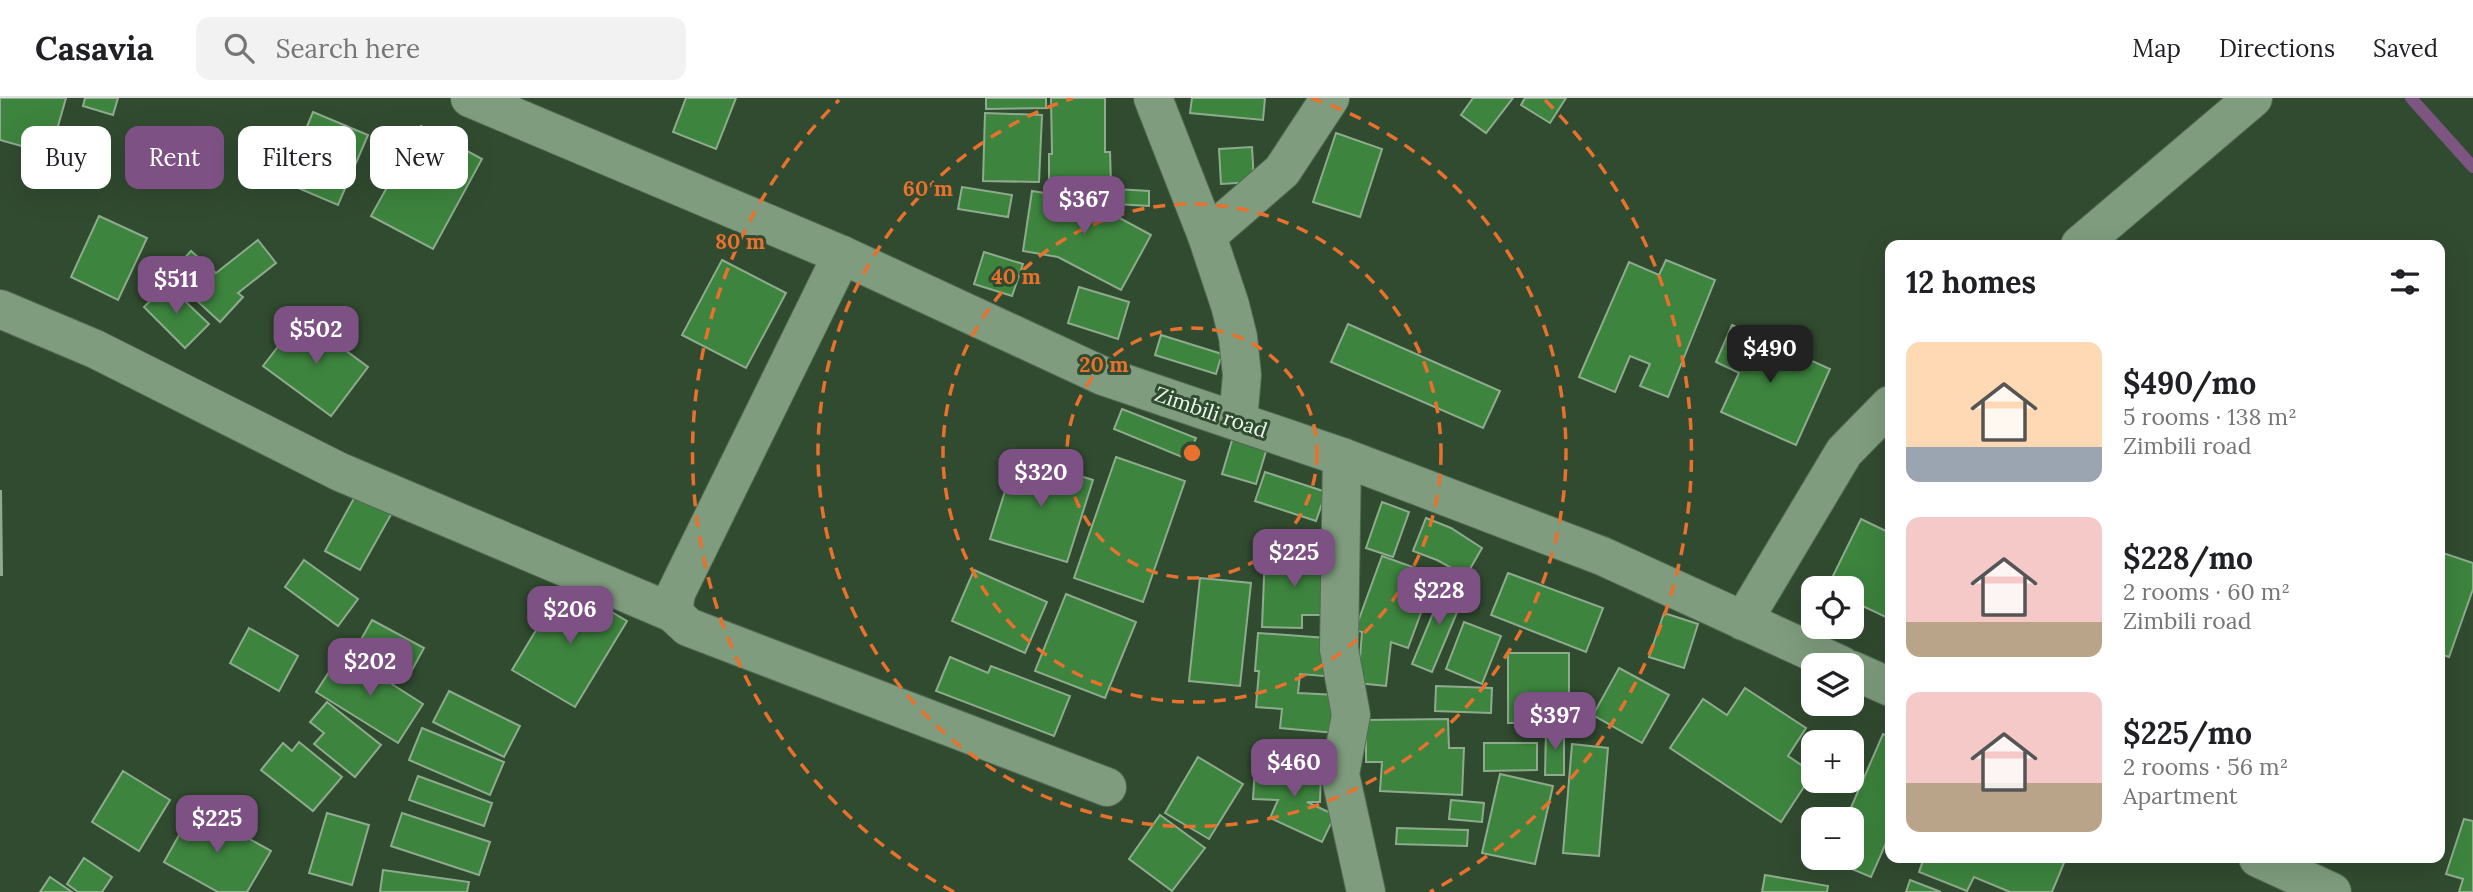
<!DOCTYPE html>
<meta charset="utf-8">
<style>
:root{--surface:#fff;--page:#f2f2f2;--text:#202124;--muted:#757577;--line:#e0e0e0;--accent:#7d5183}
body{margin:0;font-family:Lora,serif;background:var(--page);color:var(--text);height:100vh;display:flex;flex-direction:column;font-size:26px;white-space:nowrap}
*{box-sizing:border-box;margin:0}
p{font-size:23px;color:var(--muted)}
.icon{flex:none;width:38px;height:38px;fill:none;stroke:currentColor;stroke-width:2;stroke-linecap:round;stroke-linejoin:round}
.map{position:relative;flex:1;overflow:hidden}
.sheet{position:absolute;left:1885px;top:142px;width:560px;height:623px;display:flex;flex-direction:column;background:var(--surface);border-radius:14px;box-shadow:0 7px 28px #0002}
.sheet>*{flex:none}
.guide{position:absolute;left:21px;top:28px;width:665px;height:63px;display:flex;gap:14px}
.buttons{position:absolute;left:1801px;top:478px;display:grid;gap:14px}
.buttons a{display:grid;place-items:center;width:63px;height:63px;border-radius:14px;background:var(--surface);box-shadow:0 7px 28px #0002;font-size:35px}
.price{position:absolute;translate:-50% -60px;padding:0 16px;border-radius:14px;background:var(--accent);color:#fff;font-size:23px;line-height:46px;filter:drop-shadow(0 2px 4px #0008)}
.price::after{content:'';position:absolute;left:50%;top:42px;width:21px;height:16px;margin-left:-10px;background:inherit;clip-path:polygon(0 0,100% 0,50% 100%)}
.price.selected{background:#222;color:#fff}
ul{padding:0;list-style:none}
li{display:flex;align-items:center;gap:21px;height:175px;padding:0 21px}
li span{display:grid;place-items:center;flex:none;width:196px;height:140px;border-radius:14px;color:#555}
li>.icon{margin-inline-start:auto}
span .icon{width:84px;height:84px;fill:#fffc;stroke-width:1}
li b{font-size:30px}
h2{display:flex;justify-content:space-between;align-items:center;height:84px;padding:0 21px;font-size:30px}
.tag{padding:0 24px;border-radius:14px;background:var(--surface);box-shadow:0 7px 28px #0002;font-size:24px;line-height:63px}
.tag.selected{background:var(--accent);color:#fff}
header{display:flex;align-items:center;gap:42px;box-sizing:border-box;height:98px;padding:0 35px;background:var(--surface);border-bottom:2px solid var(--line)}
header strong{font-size:33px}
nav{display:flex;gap:38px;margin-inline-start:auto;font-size:24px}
.search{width:490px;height:63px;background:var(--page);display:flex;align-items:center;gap:18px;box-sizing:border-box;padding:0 24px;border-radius:14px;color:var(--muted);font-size:26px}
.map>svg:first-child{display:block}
</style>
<header>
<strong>Casavia</strong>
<div class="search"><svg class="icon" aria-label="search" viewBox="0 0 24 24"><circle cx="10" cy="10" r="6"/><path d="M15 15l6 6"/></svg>Search here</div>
<nav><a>Map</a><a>Directions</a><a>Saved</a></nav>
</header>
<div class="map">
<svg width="2473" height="794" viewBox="0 0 2473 794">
<rect width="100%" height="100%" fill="#314b30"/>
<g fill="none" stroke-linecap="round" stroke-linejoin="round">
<path stroke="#7c5580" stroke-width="12" d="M2411 0 2473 69"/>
</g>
<g fill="#3d843e" stroke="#8eac8d" stroke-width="2">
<path d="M0 0H66L50 56 0 42Z"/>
<path d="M85 0H118L113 17 83 8Z"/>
<path d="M686 0H736L716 51 673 34Z"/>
<path d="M986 0H1046V10L986 11Z"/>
<path d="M1051 0H1105V54H1110L1111 87 1049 88V56H1052Z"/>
<path d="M1192 0H1265L1263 22 1190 15Z"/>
<path d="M1473 0H1513L1486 35 1461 17Z"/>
<path d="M1525 0H1566L1550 25 1521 7Z"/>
<path d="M313 14 368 37 338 107 284 84Z"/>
<path d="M985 15 1042 17 1039 84 983 83Z"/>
<path d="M421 28 482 61 433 151 371 118Z"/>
<path d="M1336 35 1382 51 1360 119 1313 104Z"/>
<path d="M1252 49 1254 84 1221 86 1219 51Z"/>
<path d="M962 89 1012 97 1008 119 958 111Z"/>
<path d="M1116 91 1149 93V108L1116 106Z"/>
<path d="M1032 93 1104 104 1103 111 1151 137 1121 192 1058 159 1023 153Z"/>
<path d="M99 118 147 140 118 202 71 179Z"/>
<path d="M258 142 276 165 238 195 243 199 220 224 169 177 191 153 216 175Z"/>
<path d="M984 154 1023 166 1012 198 974 186Z"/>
<path d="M722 162 786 195 746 270 682 237Z"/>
<path d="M1666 162 1715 182 1668 299 1640 288 1650 266 1630 258 1615 294 1579 279 1629 164 1659 177Z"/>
<path d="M167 186 209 226 185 250 144 209Z"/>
<path d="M1079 189 1129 204 1118 241 1068 225Z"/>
<path d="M301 219 368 269 331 318 263 268Z"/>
<path d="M1348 226 1500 293 1483 330 1331 264Z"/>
<path d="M1732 227 1830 271 1796 347 1721 314 1739 275 1716 264Z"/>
<path d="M1161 237 1222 256 1216 276 1155 257Z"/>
<path d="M1122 311 1196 340 1187 361 1114 331Z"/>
<path d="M1233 339 1267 350 1256 386 1222 376Z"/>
<path d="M1016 358 1093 382 1067 464 990 441Z"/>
<path d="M1116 359 1185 383 1143 504 1074 480Z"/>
<path d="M1265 374 1326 394 1316 423 1255 403Z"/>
<path d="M0 393H1L2 477H0Z"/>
<path d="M358 393 393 413 360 472 325 453Z"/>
<path d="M1382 404 1409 414 1393 459 1366 450Z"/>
<path d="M1426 420 1451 430 1482 450 1466 478 1437 462 1413 453Z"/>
<path d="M1861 421 1890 435V521L1852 503V490H1827Z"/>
<path d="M2440 454 2473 465V491L2449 559 2440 556Z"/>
<path d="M1265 455 1329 457 1327 517H1302V530L1262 529Z"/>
<path d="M1382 458 1435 477 1408 550 1391 544 1386 588 1358 585 1362 534 1355 532Z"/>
<path d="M304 462 358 501 338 528 285 489Z"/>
<path d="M974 472 1047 504 1025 555 952 523Z"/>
<path d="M1508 475 1603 510 1586 554 1491 517Z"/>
<path d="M1200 480 1251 485 1240 588 1189 583Z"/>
<path d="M1446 484 1466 493 1432 574 1412 566Z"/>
<path d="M564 486 627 523 575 609 512 572Z"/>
<path d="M1066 496 1136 524 1105 600 1035 573Z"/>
<path d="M1664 515 1698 526 1684 570 1649 559Z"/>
<path d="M372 522 424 550 411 574 359 545Z"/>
<path d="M1464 524 1501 538 1482 586 1446 571Z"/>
<path d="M249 530 298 558 279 593 230 565Z"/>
<path d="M1258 535 1327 540 1324 578 1300 576 1298 595 1338 597 1335 635 1280 630 1282 611 1256 609 1259 573H1255Z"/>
<path d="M342 554 423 606 398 645 316 594Z"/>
<rect x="1508" y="555" width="61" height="70"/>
<path d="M950 559 988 575 991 568 1070 598 1054 638 936 593Z"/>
<path d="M1619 570 1669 597 1642 645 1593 617Z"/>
<path d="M1436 588 1492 590 1491 615 1435 613Z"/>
<path d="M1745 590 1806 630 1788 658 1813 675 1781 724 1670 650 1703 601 1727 617Z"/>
<path d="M449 593 520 628 504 659 433 624Z"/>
<path d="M327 604 381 647 355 679 314 646 324 635 310 624Z"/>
<path d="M1448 621 1449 650H1464L1462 697 1380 693 1382 664H1366V622Z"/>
<path d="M422 630 504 664 490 697 409 662Z"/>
<path d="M1546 631H1564V677H1545Z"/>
<path d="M1883 636 1890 639V736L1871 779 1828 761 1829 760H1852V721H1846Z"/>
<path d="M299 644 342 679 313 713 261 672 283 645 292 653Z"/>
<path d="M1484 645H1537V672L1484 673Z"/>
<path d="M1572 646 1608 650 1599 758 1563 755Z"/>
<path d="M1198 659 1243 686 1209 741 1165 715Z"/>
<path d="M1255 670 1321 673 1320 704H1307L1335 717 1322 744 1270 720 1278 702 1253 701Z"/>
<path d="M123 673 170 702 139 753 92 724Z"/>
<path d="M1500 676 1553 688 1535 766 1482 755Z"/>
<path d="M418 678 492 705 484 728 409 702Z"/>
<path d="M1451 702 1484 705 1482 724 1449 721Z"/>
<path d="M194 710 271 753 247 794H218L164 764Z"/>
<path d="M327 715 369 727 352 787 309 775Z"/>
<path d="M402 715 490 744 479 777 391 748Z"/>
<path d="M1160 717 1205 750 1172 793 1129 761Z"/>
<path d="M2464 721 2473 723V794H2459L2463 781 2446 776Z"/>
<path d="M1397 730 1468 732 1467 748 1396 746Z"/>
<path d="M84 760 112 779 102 794H78L67 786Z"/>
<path d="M1924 760H2066L2052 794H2010L1974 779 1967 793 1919 774Z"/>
<path d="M383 772 469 784 467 794H380Z"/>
<path d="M1765 777 1828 788 1827 794H1762Z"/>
<path d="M50 779 72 794H40Z"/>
<path d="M1910 782 1941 794H1906Z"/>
</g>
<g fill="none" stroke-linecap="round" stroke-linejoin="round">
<g stroke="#526952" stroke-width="40">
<g id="minor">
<path d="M470 0 842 157 1103 278 1342 359 1602 458 1841 567"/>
<path d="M1153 0 1207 138 1230 207 1238 239 1242 277 1238 323"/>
<path d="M1207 138 1282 73 1330 0"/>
<path d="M2080 147 2253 0"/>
<path d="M842 157 676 495 673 515 688 529 1107 689"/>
<path d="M0 211 95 251 340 374 673 515"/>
<path d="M1342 359 1339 551 1351 617 1340 676 1366 794"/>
<path d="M1743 523 1844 354 1890 307"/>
<path d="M1852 572 1890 589"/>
<path d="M2258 760 2332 794"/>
</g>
</g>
<use href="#minor" stroke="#7f9d7e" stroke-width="38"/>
</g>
<g fill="none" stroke="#e8712d" stroke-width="3.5" stroke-dasharray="12 9">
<circle cx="1192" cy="355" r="125"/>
<circle cx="1192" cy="355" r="249"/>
<path d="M1311 0A374 374 0 1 1 1073 0"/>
<path d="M954 794A499 499 0 0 1 839 2M1545 2A499 499 0 0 1 1430 794"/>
</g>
<g text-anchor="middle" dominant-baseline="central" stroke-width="6" stroke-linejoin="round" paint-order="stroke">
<g font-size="21" fill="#e9f9e9" stroke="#314b30">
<text transform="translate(1211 314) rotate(19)">Zimbili road</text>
</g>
</g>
<circle cx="1192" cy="355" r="10" fill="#e8712d" stroke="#314b30" stroke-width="3.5"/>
<g font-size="21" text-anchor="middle" font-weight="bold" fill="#e8712d" stroke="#314b30" stroke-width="6" stroke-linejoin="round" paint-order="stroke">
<text x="928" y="98">60 m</text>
<text x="740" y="151">80 m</text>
<text x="1016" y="186">40 m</text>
<text x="1104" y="274">20 m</text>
</g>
</svg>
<div class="buttons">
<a><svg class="icon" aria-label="locate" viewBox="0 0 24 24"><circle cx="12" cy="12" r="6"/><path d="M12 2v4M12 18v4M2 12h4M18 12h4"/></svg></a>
<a><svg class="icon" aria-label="layers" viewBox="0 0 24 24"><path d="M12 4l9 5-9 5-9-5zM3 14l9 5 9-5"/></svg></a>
<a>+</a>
<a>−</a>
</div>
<b class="price" style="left:1084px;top:138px">$367</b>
<b class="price" style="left:176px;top:218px">$511</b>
<b class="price" style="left:316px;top:268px">$502</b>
<b class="price selected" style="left:1770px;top:287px">$490</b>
<b class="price" style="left:1041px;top:411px">$320</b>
<b class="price" style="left:1294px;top:491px">$225</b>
<b class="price" style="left:1439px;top:529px">$228</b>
<b class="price" style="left:570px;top:548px">$206</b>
<b class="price" style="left:370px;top:600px">$202</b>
<b class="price" style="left:1555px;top:654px">$397</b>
<b class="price" style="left:1294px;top:701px">$460</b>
<b class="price" style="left:217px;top:757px">$225</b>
<div class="guide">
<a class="tag">Buy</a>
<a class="tag selected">Rent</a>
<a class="tag">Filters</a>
<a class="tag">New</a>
</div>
<section class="sheet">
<h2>12 homes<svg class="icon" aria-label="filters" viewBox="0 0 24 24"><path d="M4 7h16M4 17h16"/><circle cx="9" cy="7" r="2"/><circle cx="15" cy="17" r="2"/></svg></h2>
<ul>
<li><span style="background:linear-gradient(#ffd9b3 75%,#9aa5b1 0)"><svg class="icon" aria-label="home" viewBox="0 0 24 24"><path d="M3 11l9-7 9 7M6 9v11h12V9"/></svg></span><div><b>$490/mo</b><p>5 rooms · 138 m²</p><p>Zimbili road</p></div></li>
<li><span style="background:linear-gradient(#f6c9c9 75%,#b9a48a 0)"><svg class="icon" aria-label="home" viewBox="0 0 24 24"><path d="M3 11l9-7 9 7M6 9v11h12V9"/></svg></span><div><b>$228/mo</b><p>2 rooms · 60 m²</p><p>Zimbili road</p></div></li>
<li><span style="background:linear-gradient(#f6c9c9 65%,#b9a48a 0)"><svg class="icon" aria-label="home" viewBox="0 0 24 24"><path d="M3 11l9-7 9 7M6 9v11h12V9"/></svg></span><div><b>$225/mo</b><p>2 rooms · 56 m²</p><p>Apartment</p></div></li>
</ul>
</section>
</div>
